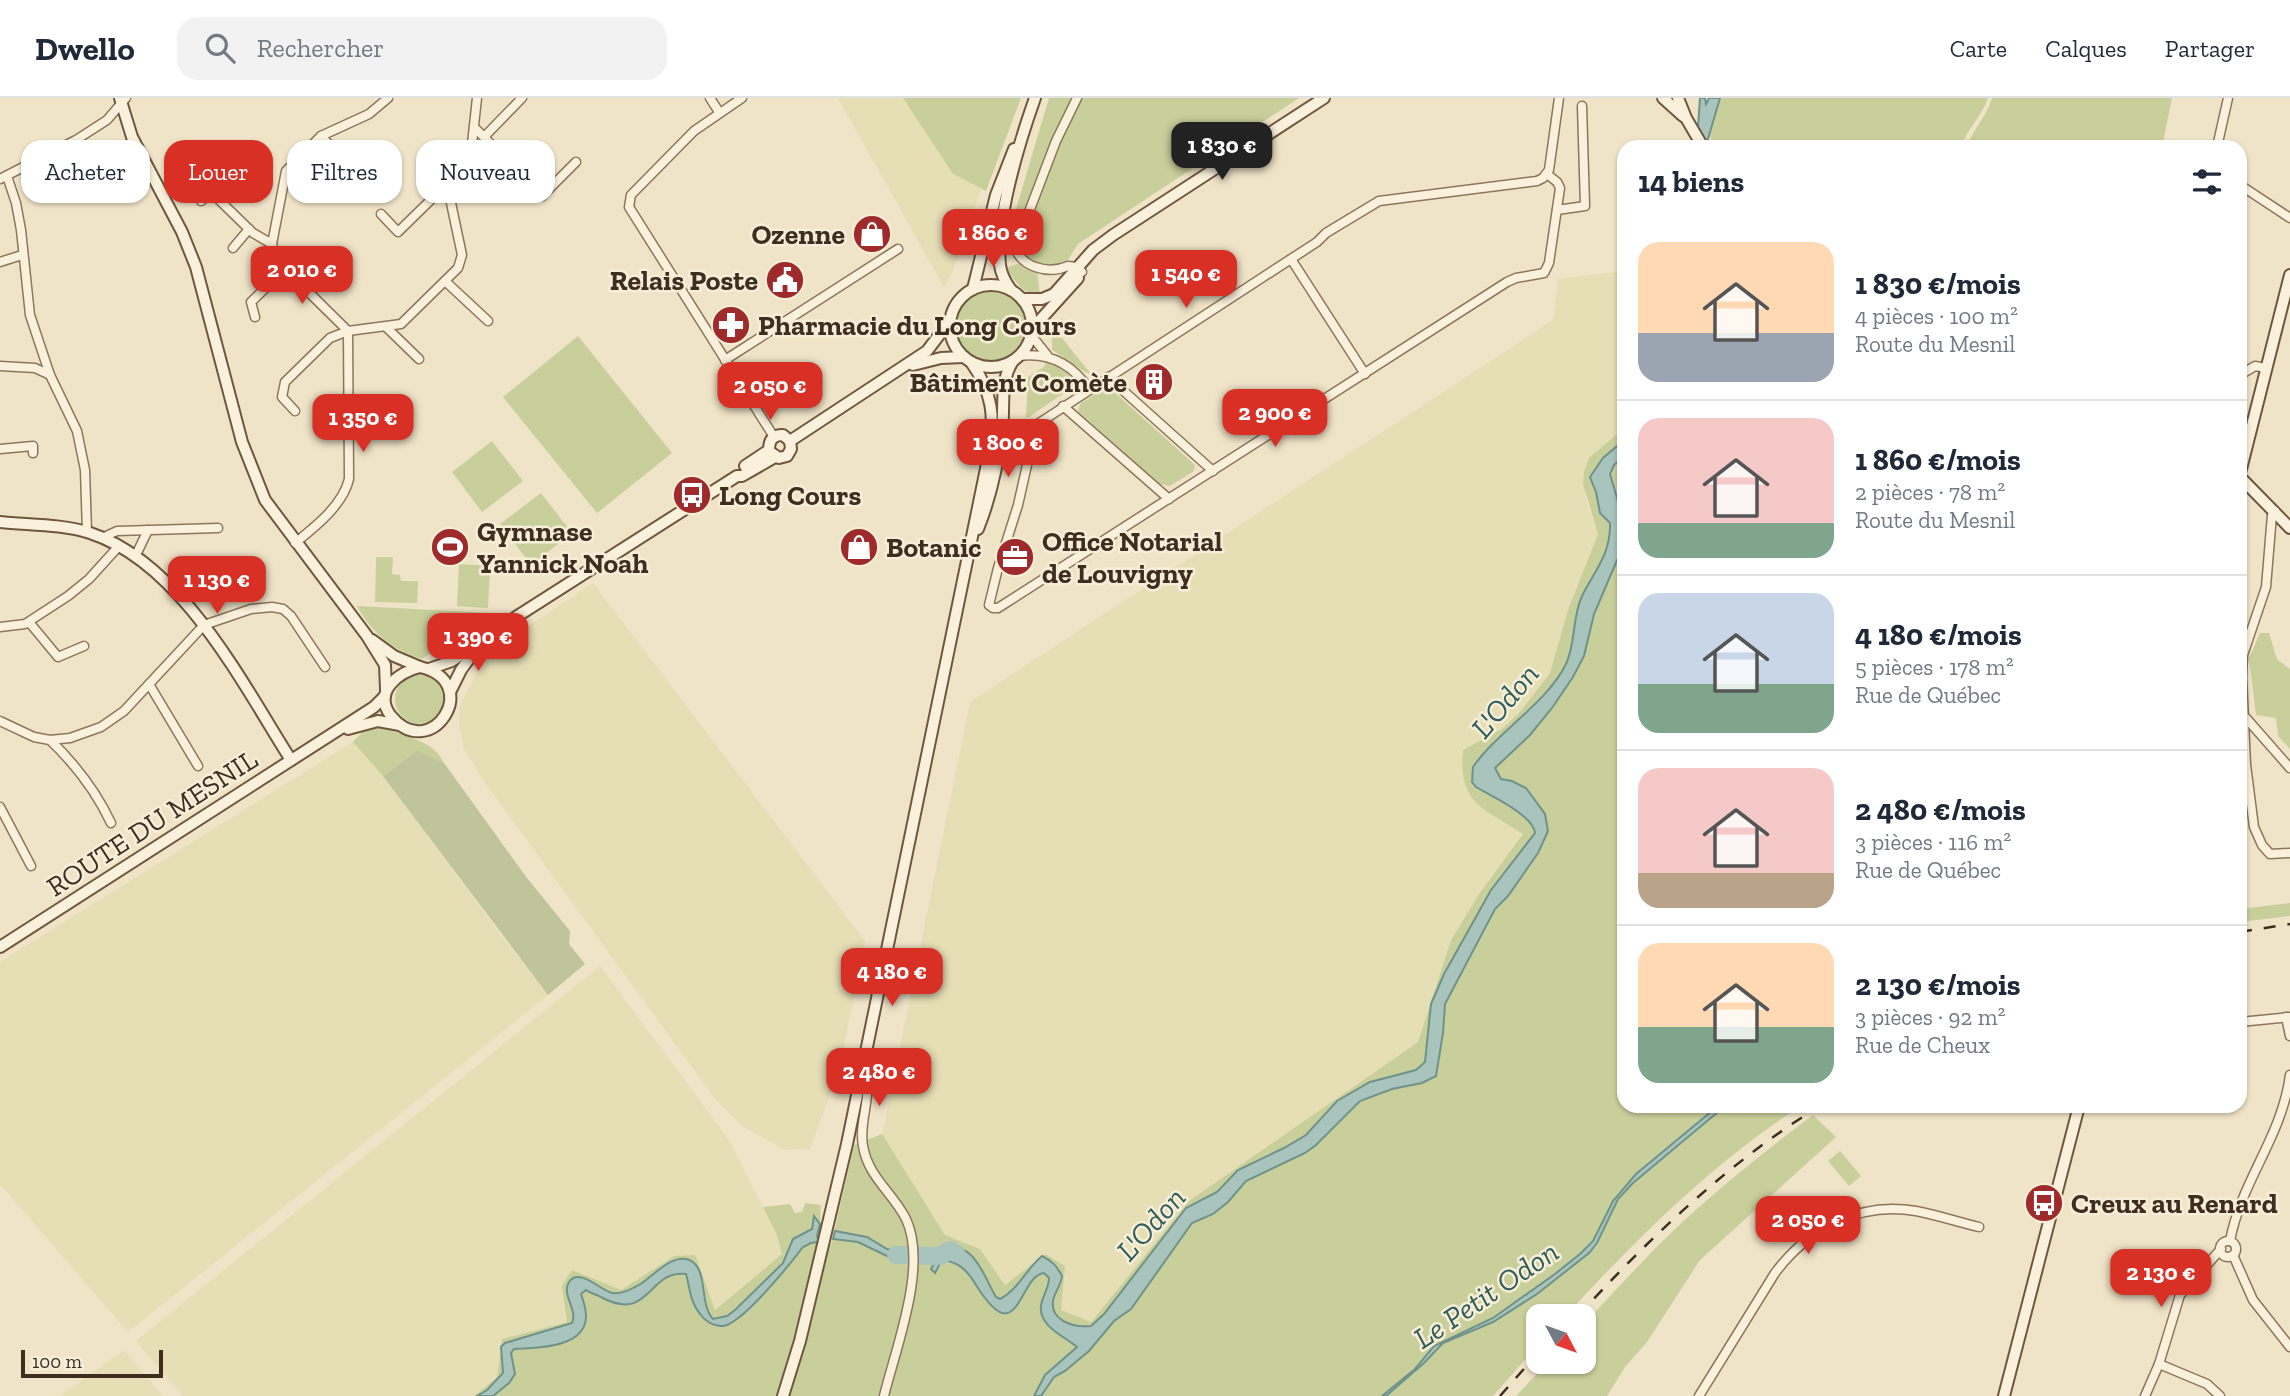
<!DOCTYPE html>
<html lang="fr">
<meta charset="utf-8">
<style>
:root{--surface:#fff;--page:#f2f2f3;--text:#1f2937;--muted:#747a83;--line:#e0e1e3;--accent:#d93025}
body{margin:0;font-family:"Zilla Slab",serif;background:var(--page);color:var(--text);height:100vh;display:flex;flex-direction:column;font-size:26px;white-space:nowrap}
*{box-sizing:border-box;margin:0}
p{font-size:23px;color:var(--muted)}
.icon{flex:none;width:38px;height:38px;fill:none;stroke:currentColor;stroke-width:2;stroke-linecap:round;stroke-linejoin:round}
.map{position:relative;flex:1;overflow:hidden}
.drawer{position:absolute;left:1617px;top:42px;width:630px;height:973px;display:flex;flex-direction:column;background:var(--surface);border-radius:21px;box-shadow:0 2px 5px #0004}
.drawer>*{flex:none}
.banner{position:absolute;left:21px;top:42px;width:665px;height:63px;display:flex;gap:14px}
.needle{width:46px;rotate:131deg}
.controls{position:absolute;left:1526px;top:1206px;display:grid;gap:14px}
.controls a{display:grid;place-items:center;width:70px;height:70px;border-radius:14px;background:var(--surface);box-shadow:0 2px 5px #0004;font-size:35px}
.scale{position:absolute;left:21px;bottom:18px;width:142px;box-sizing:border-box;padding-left:7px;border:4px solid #3d2e20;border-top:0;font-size:19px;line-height:24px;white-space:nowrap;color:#3d2e20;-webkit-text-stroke:5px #f7eed8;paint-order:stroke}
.price{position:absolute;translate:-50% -60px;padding:0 16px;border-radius:14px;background:var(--accent);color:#fff;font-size:23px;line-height:46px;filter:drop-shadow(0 2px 4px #0008)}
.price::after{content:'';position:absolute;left:50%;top:42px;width:21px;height:16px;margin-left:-10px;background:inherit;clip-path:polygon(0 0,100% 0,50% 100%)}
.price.selected{background:#222;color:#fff}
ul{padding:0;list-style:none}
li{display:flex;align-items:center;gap:21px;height:175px;padding:0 21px}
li+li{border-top:2px solid var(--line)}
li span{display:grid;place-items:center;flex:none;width:196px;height:140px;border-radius:21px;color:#555}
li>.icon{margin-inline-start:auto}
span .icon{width:84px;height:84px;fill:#fffc;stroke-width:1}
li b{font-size:30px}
h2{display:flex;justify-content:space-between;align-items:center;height:84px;padding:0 21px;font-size:30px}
.chip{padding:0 24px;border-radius:21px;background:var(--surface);box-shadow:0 2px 5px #0004;font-size:24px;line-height:63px}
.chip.selected{background:var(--accent);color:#fff}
header{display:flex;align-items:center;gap:42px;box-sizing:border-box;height:98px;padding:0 35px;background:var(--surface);border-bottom:2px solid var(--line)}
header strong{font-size:33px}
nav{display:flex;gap:38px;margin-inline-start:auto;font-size:24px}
.search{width:490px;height:63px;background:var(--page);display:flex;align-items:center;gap:18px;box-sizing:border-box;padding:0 24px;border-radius:21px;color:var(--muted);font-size:26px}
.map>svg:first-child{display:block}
</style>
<header>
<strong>Dwello</strong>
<div class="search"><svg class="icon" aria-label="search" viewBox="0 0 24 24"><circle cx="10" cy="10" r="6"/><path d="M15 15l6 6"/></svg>Rechercher</div>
<nav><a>Carte</a><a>Calques</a><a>Partager</a></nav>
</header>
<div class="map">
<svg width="2290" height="1298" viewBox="0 0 2290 1298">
<rect width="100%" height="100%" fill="#f0e4c8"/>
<g fill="#e6deb5">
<path d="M838 0H903L953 76 981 91 953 173 944 189Z"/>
<path d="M1624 173V330L1612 340 1585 398 1598 436 1568 512 1550 575 1520 614 1502 631 1487 641 1469 648 1523 736 1479 796 1451 842 1418 944 1189 1103 1090 1224 1061 1212 1045 1156 1005 1187 980 1151 945 1137 882 1037 970 604 1553 222 1558 181Z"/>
<path d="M593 485 865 843 840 969 810 1051 785 1052 742 1028 716 1002 486 686 464 651 459 628 460 607 480 569 514 538Z"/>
<path d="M353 644 383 677 507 845 548 897 128 1234 0 1086V864Z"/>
<path d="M600 868 729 1042 777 1137 782 1156 714 1212 674 1158 621 1192 562 1188 567 1224 502 1241 497 1279 474 1298H183L136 1243Z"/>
<path d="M124 1252 163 1298H60Z"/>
</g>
<g fill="#c9cf9b">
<path d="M903 0H1021L986 93 953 76Z"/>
<path d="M1049 0H1299L1078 146 1066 165C1038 171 1030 164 1008 149L1013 121Z"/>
<path d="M1720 0H1988C1982 18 1967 31 1961 49H1716L1709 37Z"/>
<path d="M1992 0H2172L2162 49H1967C1972 32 1986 20 1992 0Z"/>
<path d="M1020 165 1037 173 1040 197C1023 197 1015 183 1006 170Z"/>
<circle cx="990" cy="228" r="35"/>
<path d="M1063 219 1057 234 1091 276 1085 274 1052 252V230Z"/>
<path d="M578 238 672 355 597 415 503 299Z"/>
<path d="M1046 264 1063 272 1077 286 1029 319H1026L1028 279 1044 269Z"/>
<path d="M1103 291 1112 292 1195 367 1194 373 1170 388 1160 386 1078 313 1080 306Z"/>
<path d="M1624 330V1008H1801C1712 1065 1637 1141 1565 1218H1538V1247L1493 1298H474L497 1279 502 1241 567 1224 562 1188 572 1172 621 1192 674 1158 695 1157 715 1212 782 1156 777 1137 763 1109 790 1106 795 1115 802 1114 805 1105 821 1107 820 1126 814 1119 812 1131 794 1141 831 1147 854 1047 882 1036 945 1137 980 1151 1005 1187 1045 1156 1065 1168 1061 1212 1091 1224 1189 1103 1418 944 1451 842 1479 796 1523 736C1483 709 1458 707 1463 652L1502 631 1520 614 1550 575 1568 512 1598 436 1583 386 1584 374 1589 360Z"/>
<path d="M492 343 523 383 482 414 452 374Z"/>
<path d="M541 395 572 435 531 467 500 426Z"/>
<path d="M376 459H393L392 476 400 477 401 483H418L417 505 375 504Z"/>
<path d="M459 466 490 468 488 510 457 508Z"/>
<path d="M357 508 491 515 422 561C393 553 371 534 357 508Z"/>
<path d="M2260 535H2269L2277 561 2290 571V651L2278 638 2276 620 2256 617 2249 560Z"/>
<circle cx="420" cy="601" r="25"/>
<path d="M378 628C389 629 395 633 405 637 423 645 434 646 444 665L418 652 383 678 353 644 365 631Z"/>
<path d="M2290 805V818L2240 824V811Z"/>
<path d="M1813 1017 1836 1039 1700 1162 1647 1244 1625 1269 1607 1298H1516L1548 1264H1584V1226C1613 1195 1642 1163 1673 1133 1717 1091 1765 1053 1813 1017Z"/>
<path d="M1840 1053 1861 1078 1849 1088 1828 1063Z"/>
</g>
<path fill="#bfc49a" d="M418 652 444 665 527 780 570 833 569 846 585 866 548 897 383 678Z"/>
<g fill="#a9c4bc" stroke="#6f938a" stroke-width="2">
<path d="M1700 0H1705L1706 6 1709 0H1720L1708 41V49H1685L1686 45 1690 46 1698 29Z"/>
<path d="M1624 342V359L1614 367 1610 376 1622 417 1618 460 1594 516 1584 558 1573 579 1552 610 1530 637 1495 670 1501 681 1512 683 1526 690 1545 716 1548 733 1538 755 1508 798 1495 811 1445 906 1443 935 1436 978 1422 985 1392 991 1360 1003 1316 1047 1305 1055 1246 1083 1228 1104 1213 1116 1192 1125 1131 1211 1114 1223 1089 1253 1065 1273 1054 1279 1041 1298H1034L1045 1277 1077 1249C1064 1238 1038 1228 1041 1207 1043 1197 1049 1190 1049 1180L1044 1175C1018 1178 1019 1256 976 1187 967 1172 959 1164 942 1162L935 1175 931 1171 941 1151C974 1141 982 1175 996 1199L1000 1201C1018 1192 1027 1170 1042 1158 1052 1163 1057 1168 1062 1178 1061 1186 1057 1191 1054 1199 1047 1222 1073 1230 1091 1228L1104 1216 1186 1110 1217 1094 1238 1072 1284 1050 1306 1037 1337 1003 1370 984 1416 972 1425 964 1431 906 1444 876 1491 792 1535 735C1533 717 1491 698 1476 689L1472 684 1473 669C1497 634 1547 605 1566 566 1576 545 1572 519 1582 498 1595 472 1611 456 1610 425L1600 415 1596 394 1590 379 1603 360Z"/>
<path d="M1718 1008H1725L1633 1085 1618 1101 1597 1145 1589 1155 1537 1196 1493 1224 1443 1245 1424 1265 1386 1298H1382L1415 1271 1434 1248 1493 1220 1555 1176 1580 1156 1593 1143 1613 1103 1636 1076Z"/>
<path d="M814 1118 820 1126 817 1138 819 1144 811 1145 803 1149C790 1166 742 1226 723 1228 714 1229 705 1223 700 1216 690 1204 690 1190 686 1176 648 1171 650 1226 601 1199 596 1196 591 1196 586 1192L581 1196C583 1202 586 1210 586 1217 587 1250 537 1250 514 1251L511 1255 515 1276 509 1285 493 1298H477L487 1292 503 1275 501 1249 505 1245 572 1225C578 1212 561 1196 569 1184 579 1169 600 1192 612 1195 622 1197 634 1190 642 1185 655 1176 677 1151 694 1165 707 1176 700 1207 713 1221L727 1218 735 1212 783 1165 793 1141 812 1131Z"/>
<path d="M835 1133 867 1139 887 1151 909 1154V1161L891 1160 858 1144 833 1141Z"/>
</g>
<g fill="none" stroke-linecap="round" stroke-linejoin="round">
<path stroke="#a9c4bc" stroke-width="18" d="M896 1157 940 1158 950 1152 956 1155"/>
<g stroke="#8d765c" stroke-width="11">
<g id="street">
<path d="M710 0 719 14"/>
<path d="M742 0 694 33 631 97 629 109 774 339"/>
<path d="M1077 0 1056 43 1024 127 1014 147C1020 169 1048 177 1068 168L1077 169 1082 174"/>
<path d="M474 29 542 98 576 64"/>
<path d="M321 38 372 91"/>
<path d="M484 39 522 0"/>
<path d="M2217 49 2228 0"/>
<path d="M1547 76 1557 84 1560 90 1549 165 1544 175 1516 180 1507 184 998 510H993L989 507 998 470 1018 407 1036 327 1317 144 1326 135 1379 103 1537 83 1543 80 1549 72 1559 0"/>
<path d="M7 78 16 105 21 132 30 217 50 277 77 333 85 372 87 434"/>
<path d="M0 81 76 42 107 22 126 0"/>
<path d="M2240 87 2290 120"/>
<path d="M201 103 212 95 253 135 272 146"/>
<path d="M1557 112 1585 108 1582 8"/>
<path d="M381 116 398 134 447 86"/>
<path d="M233 150 249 131"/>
<path d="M1291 161 1365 276"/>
<path d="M0 164 22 157"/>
<path d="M445 183 488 223"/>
<path d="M255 219 251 204 285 171"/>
<path d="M386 229 419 261"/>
<path d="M348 233 277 163 272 146 286 73 321 38 369 16 388 0"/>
<path d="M1031 237 1047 257"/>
<path d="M1019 258C1049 254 1072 266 1089 291"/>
<path d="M725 262 898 151"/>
<path d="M0 268 35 270 50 277"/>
<path d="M2240 277 2255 268 2266 270"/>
<path d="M1108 279 1213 373"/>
<path d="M1063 308 1169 401"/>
<path d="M295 313 282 299 285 284 330 240 348 233 401 226 458 170 462 157 447 86 471 55 477 0"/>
<path d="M0 351 33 348V355"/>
<path d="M2275 413 2272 417 2266 489 2243 557 2242 579 2246 667 2254 729 2262 747 2270 756 2290 755"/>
<path d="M102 440 117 433 218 430"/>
<path d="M295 445C316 428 343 407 349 381L348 233"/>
<path d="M135 459 148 432"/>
<path d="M29 524 58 559 84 548"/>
<path d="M0 529 25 526 68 498 89 481 118 449"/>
<path d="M149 586 198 668"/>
<path d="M2246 620 2290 670"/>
<path d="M0 623 34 639 50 642 70 640 101 629 124 613 204 527 251 511 272 509 283 511 291 518 325 569"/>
<path d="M50 642C75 666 96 693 111 725"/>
<path d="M0 709 31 768"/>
<path d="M2286 919 2290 938"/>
<path d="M2240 924 2290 919"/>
<path d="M863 970C875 994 858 1022 863 1048 868 1079 893 1095 906 1121 928 1168 896 1249 884 1298"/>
<path d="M2230 1143C2241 1083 2282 1039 2290 977"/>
<circle cx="2228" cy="1151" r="8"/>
<path d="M2233 1157 2253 1202 2290 1249"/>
<path d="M2159 1266 2207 1286 2220 1298"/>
<path d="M1699 1298 1775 1175C1808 1131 1859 1103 1916 1113 1937 1117 1958 1124 1979 1129"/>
<path d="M2145 1298 2159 1266 2180 1197 2221 1151"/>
</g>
</g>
<g stroke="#6f573f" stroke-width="14">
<g id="secondary">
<path d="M120 0 132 39 182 134 196 169 242 344 265 402 367 538 385 567 386 591"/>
<path d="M1663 0 1683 18"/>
<path d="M1678 0 1686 20 1703 49"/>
<circle cx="991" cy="228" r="41"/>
<path d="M973 191 996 97 1014 51"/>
<path d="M1011 192C1006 185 1001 176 1000 167 995 123 1020 42 1035 0"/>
<path d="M1022 201H1042L1054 196 1093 152 1113 137 1324 0"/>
<path d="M1032 231 1078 180"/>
<path d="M913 267 941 260 964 259"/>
<path d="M790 343 927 253 949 224"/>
<path d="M769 352C769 342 773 337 783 337L790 343"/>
<path d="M770 354 779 360 787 358 791 351 790 343"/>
<path d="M745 368 769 352"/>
<path d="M2240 375 2290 177"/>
<path d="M2240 379 2290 430"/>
<path d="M0 424C29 427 62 426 90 435 182 465 242 585 291 662"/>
<path d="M978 431C990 401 998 365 1002 333 1005 309 999 284 1013 263"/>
<path d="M372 542 394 558 420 569"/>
<path d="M420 569C485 584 431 667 391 618 372 594 399 574 420 569Z"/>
<path d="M429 571 452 563 516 519 737 378H742L775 359"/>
<path d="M450 594 461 572 477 550"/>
<path d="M348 631 378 623 400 627"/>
<path d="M0 849 374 609 385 598"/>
<path d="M783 1298 800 1243 847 1046 989 356C995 319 993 295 971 264"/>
<path d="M2004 1298 2079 1008"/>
</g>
</g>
<use href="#street" stroke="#faf1dc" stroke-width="8"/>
<use href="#secondary" stroke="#faf1dc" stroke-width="10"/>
<g stroke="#3d2e20" stroke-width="2.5" stroke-dasharray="12 12" stroke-linecap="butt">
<path d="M2240 834 2290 826"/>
<path d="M1578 1218C1649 1140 1730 1063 1820 1008"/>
<path d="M1500 1298 1538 1255"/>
</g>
</g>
<defs>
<g id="shop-disc" transform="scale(2.0125)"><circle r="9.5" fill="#9e2a2b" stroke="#f7eed8"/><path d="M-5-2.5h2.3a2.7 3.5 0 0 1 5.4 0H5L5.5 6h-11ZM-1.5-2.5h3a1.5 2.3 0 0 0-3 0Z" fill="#fff"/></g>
<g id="civic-disc" transform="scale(2.0125)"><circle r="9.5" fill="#9e2a2b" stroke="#f7eed8"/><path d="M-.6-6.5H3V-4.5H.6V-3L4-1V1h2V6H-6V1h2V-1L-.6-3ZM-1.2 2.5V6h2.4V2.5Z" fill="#fff"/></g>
<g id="pharmacy-disc" transform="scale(2.0125)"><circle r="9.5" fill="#9e2a2b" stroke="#f7eed8"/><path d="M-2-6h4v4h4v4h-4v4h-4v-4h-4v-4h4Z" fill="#fff"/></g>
<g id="building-disc" transform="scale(2.0125)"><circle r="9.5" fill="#9e2a2b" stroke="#f7eed8"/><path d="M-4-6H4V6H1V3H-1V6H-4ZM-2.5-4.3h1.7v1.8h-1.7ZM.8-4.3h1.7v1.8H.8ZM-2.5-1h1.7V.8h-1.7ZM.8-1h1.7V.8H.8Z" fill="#fff"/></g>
<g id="bus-disc" transform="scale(2.0125)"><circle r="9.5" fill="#9e2a2b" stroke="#f7eed8"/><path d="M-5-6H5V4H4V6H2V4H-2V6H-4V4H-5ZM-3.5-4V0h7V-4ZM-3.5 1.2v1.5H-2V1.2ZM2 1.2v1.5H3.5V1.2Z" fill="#fff"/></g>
<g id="stadium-disc" transform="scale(2.0125)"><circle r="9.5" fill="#9e2a2b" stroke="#f7eed8"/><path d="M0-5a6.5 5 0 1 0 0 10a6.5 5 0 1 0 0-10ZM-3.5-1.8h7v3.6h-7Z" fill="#fff"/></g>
<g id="office-disc" transform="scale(2.0125)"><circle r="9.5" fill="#9e2a2b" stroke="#f7eed8"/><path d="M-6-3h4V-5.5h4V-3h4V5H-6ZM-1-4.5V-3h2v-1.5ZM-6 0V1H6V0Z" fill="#fff"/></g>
</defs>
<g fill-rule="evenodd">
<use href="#shop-disc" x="872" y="136"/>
<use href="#civic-disc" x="785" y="182"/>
<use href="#pharmacy-disc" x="731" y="227"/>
<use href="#building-disc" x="1154" y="284"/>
<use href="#bus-disc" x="692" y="397"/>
<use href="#stadium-disc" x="450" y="449"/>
<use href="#shop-disc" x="859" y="449"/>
<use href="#office-disc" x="1015" y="459"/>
<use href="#bus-disc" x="2044" y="1105"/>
</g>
<g text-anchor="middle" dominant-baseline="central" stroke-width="5" stroke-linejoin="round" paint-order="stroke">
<g font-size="28" font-weight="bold" fill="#3d2e20" stroke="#f7eed8" text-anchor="start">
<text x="845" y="136" text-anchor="end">Ozenne</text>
<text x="758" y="182" text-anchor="end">Relais Poste</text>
<text x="758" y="227">Pharmacie du Long Cours</text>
<text x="1127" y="284" text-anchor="end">Bâtiment Comète</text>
<text x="719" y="397">Long Cours</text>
<text x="477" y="433">Gymnase<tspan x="477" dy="32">Yannick Noah</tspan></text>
<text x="1042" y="443">Office Notarial<tspan x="1042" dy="32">de Louvigny</tspan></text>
<text x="886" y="449">Botanic</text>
<text x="2071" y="1105">Creux au Renard</text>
</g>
<g font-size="28" fill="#3d2e20" stroke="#f7eed8">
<text transform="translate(152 725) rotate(-33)">ROUTE DU MESNIL</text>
</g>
<g font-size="30" font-style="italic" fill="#2f5d5a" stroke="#f7eed8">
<text transform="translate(1505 603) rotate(-50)">L'Odon</text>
<text transform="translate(1151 1126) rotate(-48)">L'Odon</text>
<text transform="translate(1486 1197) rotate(-34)">Le Petit Odon</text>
</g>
</g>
</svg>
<div class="controls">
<a><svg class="needle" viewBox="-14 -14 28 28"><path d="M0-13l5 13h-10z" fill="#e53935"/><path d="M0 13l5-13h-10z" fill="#747a83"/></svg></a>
</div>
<div class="scale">100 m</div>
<b class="price selected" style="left:1222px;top:84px">1 830 €</b>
<b class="price" style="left:993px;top:171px">1 860 €</b>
<b class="price" style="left:302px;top:208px">2 010 €</b>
<b class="price" style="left:1186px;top:212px">1 540 €</b>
<b class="price" style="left:770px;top:324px">2 050 €</b>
<b class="price" style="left:1275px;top:351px">2 900 €</b>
<b class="price" style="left:363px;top:356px">1 350 €</b>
<b class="price" style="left:1008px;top:381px">1 800 €</b>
<b class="price" style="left:217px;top:518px">1 130 €</b>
<b class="price" style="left:478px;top:575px">1 390 €</b>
<b class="price" style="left:892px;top:910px">4 180 €</b>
<b class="price" style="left:879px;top:1010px">2 480 €</b>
<b class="price" style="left:1808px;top:1158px">2 050 €</b>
<b class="price" style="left:2161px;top:1211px">2 130 €</b>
<div class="banner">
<a class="chip">Acheter</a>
<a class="chip selected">Louer</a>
<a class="chip">Filtres</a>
<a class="chip">Nouveau</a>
</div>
<section class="drawer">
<h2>14 biens<svg class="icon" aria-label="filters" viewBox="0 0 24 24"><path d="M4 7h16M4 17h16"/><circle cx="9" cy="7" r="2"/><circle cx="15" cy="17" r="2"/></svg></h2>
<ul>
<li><span style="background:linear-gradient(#ffd9b3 65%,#9aa5b1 0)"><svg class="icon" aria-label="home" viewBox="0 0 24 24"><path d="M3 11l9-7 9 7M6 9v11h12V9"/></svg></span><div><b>1 830 €/mois</b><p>4 pièces · 100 m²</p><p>Route du Mesnil</p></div></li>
<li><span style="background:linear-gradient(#f6c9c9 75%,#7fa58c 0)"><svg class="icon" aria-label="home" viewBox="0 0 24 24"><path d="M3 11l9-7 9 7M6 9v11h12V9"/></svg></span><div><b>1 860 €/mois</b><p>2 pièces · 78 m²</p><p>Route du Mesnil</p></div></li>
<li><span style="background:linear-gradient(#c9d6e8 65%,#7fa58c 0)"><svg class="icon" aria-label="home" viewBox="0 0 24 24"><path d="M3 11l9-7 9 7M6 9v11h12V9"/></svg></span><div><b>4 180 €/mois</b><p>5 pièces · 178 m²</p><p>Rue de Québec</p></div></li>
<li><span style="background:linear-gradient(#f6c9c9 75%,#b9a48a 0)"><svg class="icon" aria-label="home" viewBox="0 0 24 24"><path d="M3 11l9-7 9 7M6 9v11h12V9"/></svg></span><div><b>2 480 €/mois</b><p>3 pièces · 116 m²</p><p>Rue de Québec</p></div></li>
<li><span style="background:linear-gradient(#ffd9b3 60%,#7fa58c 0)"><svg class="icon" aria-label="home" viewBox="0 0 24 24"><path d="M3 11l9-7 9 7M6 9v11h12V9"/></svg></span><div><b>2 130 €/mois</b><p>3 pièces · 92 m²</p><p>Rue de Cheux</p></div></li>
</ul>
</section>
</div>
